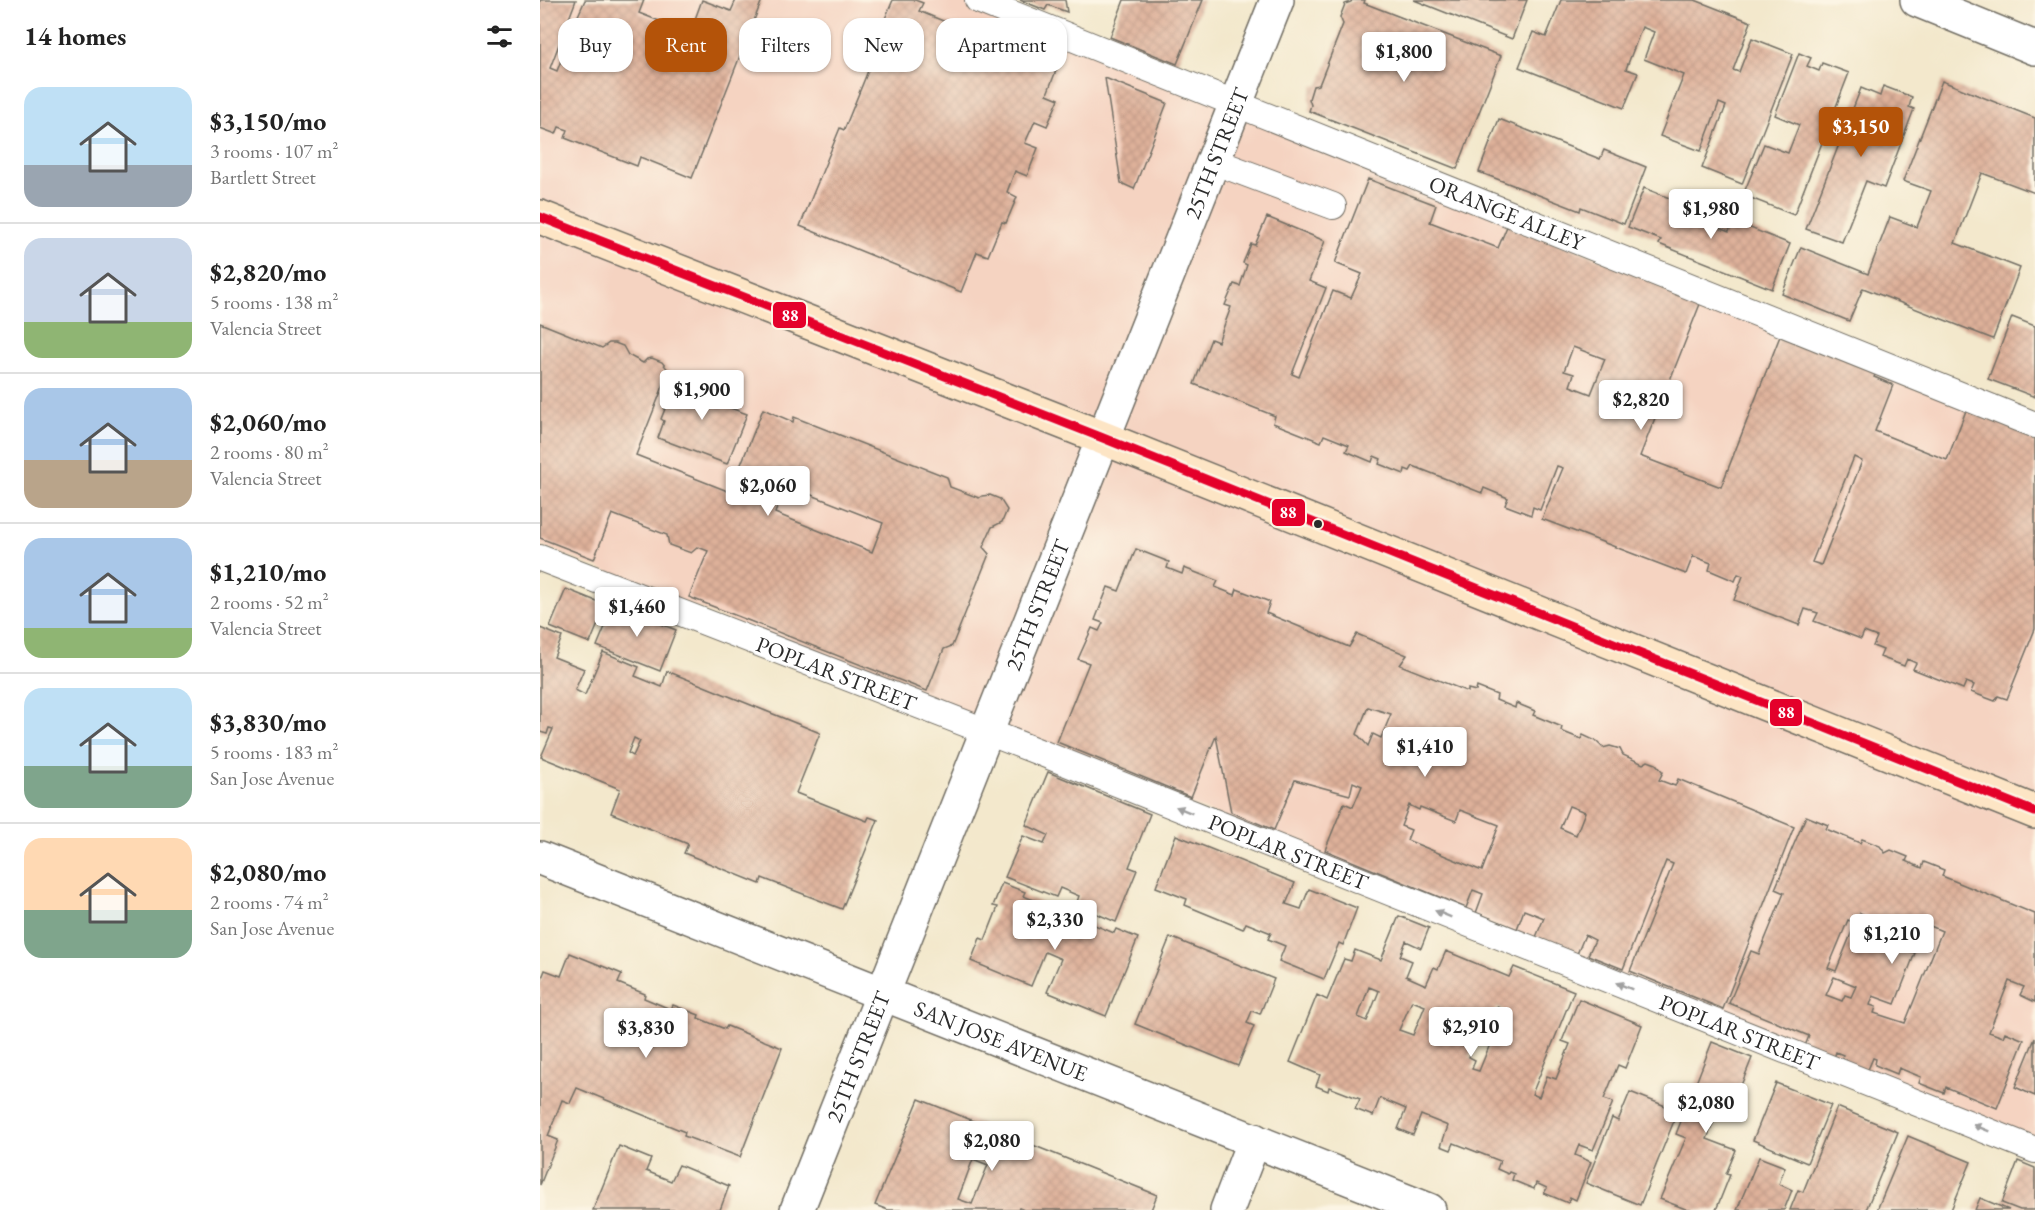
<!DOCTYPE html>
<meta charset="utf-8">
<style>
:root{--surface:#fff;--page:#f2f2f2;--text:#222;--muted:#767676;--line:#e0e0e0;--accent:#b45309}
body{margin:0;font-family:"EB Garamond",serif;background:var(--page);color:var(--text);height:100vh;display:flex;flex-direction:column;font-size:22px;white-space:nowrap}
*{box-sizing:border-box;margin:0}
p{font-size:20px;color:var(--muted)}
.icon{flex:none;width:33px;height:33px;fill:none;stroke:currentColor;stroke-width:2;stroke-linecap:round;stroke-linejoin:round}
.map{position:relative;flex:1;overflow:hidden}
.details{display:flex;flex-direction:column;background:var(--surface);width:540px}
.details>*{flex:none}
.banner{position:absolute;left:18px;top:18px;width:570px;height:54px;display:flex;gap:12px}
.price{position:absolute;translate:-50% -51px;padding:0 14px;border-radius:6px;background:#fff;color:#222;font-size:20px;line-height:39px;filter:drop-shadow(0 2px 3px #0008)}
.price::after{content:'';position:absolute;left:50%;top:36px;width:18px;height:14px;margin-left:-9px;background:inherit;clip-path:polygon(0 0,100% 0,50% 100%)}
.price.selected{background:var(--accent);color:#fff}
ul{padding:0;list-style:none}
li{display:flex;align-items:center;gap:18px;height:150px;padding:0 24px}
li+li{border-top:2px solid var(--line)}
li span{display:grid;place-items:center;flex:none;width:168px;height:120px;border-radius:18px;color:#555}
li>.icon{margin-inline-start:auto}
span .icon{width:72px;height:72px;fill:#fffc;stroke-width:1}
li b{font-size:26px}
h2{display:flex;justify-content:space-between;align-items:center;height:72px;padding:0 24px;font-size:26px}
.tag{padding:0 21px;border-radius:18px;background:var(--surface);box-shadow:0 2px 4px #0004;font-size:21px;line-height:54px}
.tag.selected{background:var(--accent);color:#fff}
main{display:flex;flex:1;min-height:0}
.map>svg:first-child{display:block}
</style>
<main>
<section class="details">
<h2>14 homes<svg class="icon" aria-label="filters" viewBox="0 0 24 24"><path d="M4 7h16M4 17h16"/><circle cx="9" cy="7" r="2"/><circle cx="15" cy="17" r="2"/></svg></h2>
<ul>
<li><span style="background:linear-gradient(#bfe0f5 65%,#9aa5b1 0)"><svg class="icon" aria-label="home" viewBox="0 0 24 24"><path d="M3 11l9-7 9 7M6 9v11h12V9"/></svg></span><div><b>$3,150/mo</b><p>3 rooms · 107 m²</p><p>Bartlett Street</p></div></li>
<li><span style="background:linear-gradient(#c9d6e8 70%,#8fb573 0)"><svg class="icon" aria-label="home" viewBox="0 0 24 24"><path d="M3 11l9-7 9 7M6 9v11h12V9"/></svg></span><div><b>$2,820/mo</b><p>5 rooms · 138 m²</p><p>Valencia Street</p></div></li>
<li><span style="background:linear-gradient(#a9c7e8 60%,#b9a48a 0)"><svg class="icon" aria-label="home" viewBox="0 0 24 24"><path d="M3 11l9-7 9 7M6 9v11h12V9"/></svg></span><div><b>$2,060/mo</b><p>2 rooms · 80 m²</p><p>Valencia Street</p></div></li>
<li><span style="background:linear-gradient(#a9c7e8 75%,#8fb573 0)"><svg class="icon" aria-label="home" viewBox="0 0 24 24"><path d="M3 11l9-7 9 7M6 9v11h12V9"/></svg></span><div><b>$1,210/mo</b><p>2 rooms · 52 m²</p><p>Valencia Street</p></div></li>
<li><span style="background:linear-gradient(#bfe0f5 65%,#7fa58c 0)"><svg class="icon" aria-label="home" viewBox="0 0 24 24"><path d="M3 11l9-7 9 7M6 9v11h12V9"/></svg></span><div><b>$3,830/mo</b><p>5 rooms · 183 m²</p><p>San Jose Avenue</p></div></li>
<li><span style="background:linear-gradient(#ffd9b3 60%,#7fa58c 0)"><svg class="icon" aria-label="home" viewBox="0 0 24 24"><path d="M3 11l9-7 9 7M6 9v11h12V9"/></svg></span><div><b>$2,080/mo</b><p>2 rooms · 74 m²</p><p>San Jose Avenue</p></div></li>
</ul>
</section>
<div class="map">
<svg width="1495" height="1210" viewBox="0 0 1495 1210">
<defs>
<pattern id="building-cross-hatch" width="8" height="8" patternUnits="userSpaceOnUse" patternTransform="scale(1.5)"><rect width="8" height="8" fill="#deb19a"/><path d="M0 0l8 8M0 8l8-8" fill="none" stroke="#bf9885"/></pattern>
</defs>
<rect width="100%" height="100%" fill="#fcf5e5"/>
<filter id="ink" filterUnits="userSpaceOnUse"><feTurbulence type="fractalNoise" baseFrequency=".0167" numOctaves="2"/><feDisplacementMap in="SourceGraphic" scale="12" xChannelSelector="R" yChannelSelector="G"/><feConvolveMatrix kernelMatrix="1 2 1 2 8 2 1 2 1" color-interpolation-filters="sRGB"/></filter>
<filter id="wash" filterUnits="userSpaceOnUse"><feTurbulence type="fractalNoise" baseFrequency=".008" numOctaves="4" result="noise"/><feDisplacementMap in="SourceGraphic" scale="24" xChannelSelector="R" yChannelSelector="G"/><feGaussianBlur stdDeviation="1.35" result="paint"/><feColorMatrix in="noise" values="0 0 0 0 0 0 0 0 0 0 0 0 0 0 0 0 0 1.4 0 .05"/><feComposite in="paint" operator="in"/></filter>
<g filter="url(#wash)">
<rect width="100%" height="100%" fill="#f3e8cc"/>
<path fill="#f5d3c1" d="M0 0H427L1495 436V1142L0 545Z"/>
<g id="blocks">
<g fill="url(#building-cross-hatch)" fill-rule="evenodd">
<path d="M0 0H36L10 68 17 71 31 35 57 45 63 29 37 18 45 0H104L99 13 150 33 162 0 191 11 196 0H222L152 178 100 157 97 166 25 138 28 130 19 127 16 134 0 128Z"/>
<path d="M353 0H375L383 3 379 11 517 68 507 94 519 99 507 126 495 121 485 143 498 148 487 176 475 171 467 192 477 197 466 223 462 222 448 256 437 252 421 292 260 226 300 128 304 130 334 56 330 54Z"/>
<path d="M480 0H525L527 12 508 5 505 10Z"/>
<path d="M584 0H663L637 64 570 37Z"/>
<path d="M812 0H825L824 3 961 56 917 169 769 111 771 105 769 99 773 86 779 85 803 24 800 17 805 4 811 2Z"/>
<path d="M874 0H987L972 39Z"/>
<path d="M1021 0H1155L1211 22 1193 70 1199 72 1212 38 1253 54 1202 184 1162 168 1186 106 1179 103 1161 151 1120 136 1144 75 1104 59 1114 32 1102 27 1086 69 1098 73 1084 108 979 67 993 32 1006 37Z"/>
<path d="M1259 53 1271 58 1267 66 1279 71 1282 63 1309 73 1254 215 1203 195 1224 144 1248 153 1259 125 1235 115Z"/>
<path d="M565 78 627 103 594 189 581 183Z"/>
<path d="M1402 81 1495 118V193L1442 173 1415 243 1480 268 1453 339 1323 288 1309 321 1242 294 1261 247 1328 274 1350 217 1377 227 1391 191 1363 181Z"/>
<path d="M1343 86 1372 97 1369 107 1374 109 1344 188 1326 181 1302 242 1266 229 1321 88 1340 96Z"/>
<path d="M959 119 1060 159 1064 150 1106 167 1084 224 1041 207 1040 211 939 172Z"/>
<path d="M828 179 896 205 890 222 958 248 968 224 1162 299 1100 456 1181 487 1242 331 1338 368 1334 377 1353 385 1335 431 1407 460 1427 408 1495 435V629L1467 699 1458 696 1455 701 1431 692 1434 685 1426 682 1423 689 1373 669 1376 663 1367 659 1364 666 1340 657 1343 650 1333 646 1337 637 1324 632 1321 639 1274 621 1278 613 1265 609 1259 625 1194 600 1203 576 1198 574 1195 581 1169 570 1171 563 1153 556 1146 574 1002 519 1023 468 1017 466 1000 510 993 507 991 515 965 505 968 498 944 488 942 493 873 466 870 471 865 469 864 474 839 464 841 459 834 456 832 462 806 451 809 445 784 435 781 442 733 423 735 416 654 384 671 339 678 342 691 307 685 305 694 284 700 286 707 265 703 263 711 244 715 245 727 217 785 241 769 281 786 288 752 374 759 377 793 291 811 298 822 274 795 263ZM1033 347 1065 359 1051 394 1030 386 1034 374 1024 371ZM1314 457 1322 461 1281 565 1272 562Z"/>
<path d="M1104 188 1137 201 1133 210 1189 232 1193 221 1250 244 1232 289 1119 244 1121 240 1088 227Z"/>
<path d="M1472 317 1495 326V397L1448 379Z"/>
<path d="M0 323 62 348 69 343H75L83 346 88 355 103 363 107 359 112 358 122 362 129 371 96 455 190 492 223 409 253 422 254 417 407 477 410 487 439 498 442 496 450 495 460 499 467 510 462 522 452 527 443 547 449 554 412 646 404 649 387 691 149 597 168 551 158 547 151 553 129 545 127 535 72 514 54 559 0 538ZM246 485 343 523 332 552 235 513Z"/>
<path d="M137 379 161 389 169 384 185 392 188 399 185 406 207 414 187 464 118 438 124 421 121 419Z"/>
<path d="M596 549 629 562 627 568 642 574 644 568 678 581 675 587 695 595 697 589 730 602 726 613 809 647 817 634 867 655 860 665 928 692V689L936 691 937 687 957 695 956 700 975 708 976 703 995 711 993 715 1022 727 1021 731 1041 739 1043 735 1056 741 1063 748 1070 746 1080 749 1083 755 1103 764 1108 761 1116 764 1123 772 1119 780 1135 786 1138 779 1254 827 1183 1009 1090 971 1133 864 1126 861 1083 969 1048 955 1055 940 1045 935 1037 954 996 937 1004 918 984 910 977 929 936 913 943 894 933 890 926 908 785 850 804 803 813 807 822 786 813 782 810 795 755 780 734 830 691 812 676 736 651 797 517 742 549 663 538 659 552 628 559 631 563 623 555 620 568 587 579 591ZM828 707 851 714 841 738 833 734 828 746 817 734ZM897 733 909 738 900 759 888 754ZM869 805 879 810 880 807 916 821 920 810 959 825 942 871 867 840 871 830 861 826ZM1029 806 1045 812 1036 835 1020 828Z"/>
<path d="M26 589 66 605 50 643 10 627Z"/>
<path d="M74 605 136 630 120 671 57 646Z"/>
<path d="M0 628 22 637 14 657 44 669 35 690 45 695 63 652 99 667 95 676 122 687 127 671 280 733 256 793 327 821 329 817 338 820 302 909 222 878 220 884 144 853 148 844 71 813 80 789 1 757 13 729 9 728 7 734 0 732ZM94 738 100 741 93 756 88 753Z"/>
<path d="M508 772 610 814 589 867 597 870 576 922 536 905 539 896 520 888 516 897 465 877 483 836 504 844 508 835 486 825Z"/>
<path d="M1266 816 1288 825 1286 829 1320 843 1322 839 1340 846 1345 853 1351 850 1368 857 1366 861 1382 868 1384 862 1404 870 1402 876 1407 878 1495 914V1002L1480 995 1484 987 1469 981 1449 1032 1463 1037 1465 1032 1484 1040 1457 1108 1406 1087 1404 1093 1379 1083 1381 1077 1359 1068 1357 1074 1335 1065 1336 1059 1333 1058 1327 1072 1301 1061 1303 1055 1296 1052 1294 1058 1265 1046 1269 1036 1189 1003 1211 951 1219 954 1244 893 1235 889ZM1320 913 1329 917 1322 933 1313 929 1296 971 1288 968 1308 920 1316 923ZM1388 925 1402 931 1365 1023 1334 1013 1336 1007 1330 1005 1333 996 1355 1004 1375 953 1366 950 1373 933 1382 937ZM1294 977 1316 986 1311 997 1305 995 1302 1001 1286 995Z"/>
<path d="M636 835 755 883 746 904 761 909 769 889 817 908 803 945 799 943 784 979 739 961 745 946 728 939 731 933 706 923 703 929 645 905 647 899 616 887Z"/>
<path d="M462 883 485 892 483 896 508 905 506 912 549 929 550 923 574 933 576 929 598 938 566 1016 507 992 521 959 505 952 491 986 431 961 440 938 445 940 458 907 453 906Z"/>
<path d="M859 916 889 928 881 948 866 941 860 956 872 961 866 976 886 985 894 967 898 969 906 951 969 977 974 967 1034 991 992 1094 999 1097 1007 1076 1016 1079 1030 1044 1022 1041 1039 999 1102 1025 1085 1068 1078 1065 1064 1099 1073 1102 1053 1150 1039 1145 1035 1155 1051 1162 1036 1200 1030 1197 1028 1203 1004 1193 1007 1188 996 1183 994 1189 972 1180 974 1174 969 1172 968 1174 957 1169 960 1161 914 1143 911 1150 901 1146 908 1126 881 1115 873 1135 858 1129 866 1109 840 1098 833 1116 815 1109 820 1099 789 1087 788 1091 776 1086 780 1075 750 1062 777 995 787 1000 804 959 811 961 815 950 841 960ZM829 987 839 991 827 1021 818 1017ZM872 1001 885 1006 873 1035 859 1030ZM957 1007 964 1010 939 1071 932 1069 935 1060 929 1057 944 1020 951 1023Z"/>
<path d="M630 937 734 979 720 1014 712 1011 707 1023 714 1026 698 1066 595 1024Z"/>
<path d="M30 953 82 974 78 983 105 994 104 998 130 1009 119 1038 133 1005 159 1015 158 1018 185 1029 187 1026 242 1048 200 1157 144 1136 145 1132 37 1088 30 1103 22 1100 8 1136 18 1140 0 1185V983L5 970 21 976Z"/>
<path d="M1495 1038V1096L1475 1087Z"/>
<path d="M1172 1042 1212 1058 1196 1098 1185 1093 1167 1139 1196 1150 1186 1174 1190 1175 1176 1210H1148L1120 1199 1146 1138 1136 1134Z"/>
<path d="M1236 1083 1291 1105 1267 1163 1213 1140Z"/>
<path d="M1090 1092 1138 1111 1100 1205 1046 1183 1072 1118 1078 1121Z"/>
<path d="M379 1099 461 1132 460 1135 483 1145 485 1142 617 1195 611 1210H484L479 1208 478 1210H348L335 1205ZM433 1159 448 1165 432 1204 418 1199Z"/>
<path d="M1297 1107 1358 1132 1326 1210H1250L1258 1190 1263 1192Z"/>
<path d="M1368 1136 1431 1162 1411 1210H1337Z"/>
<path d="M79 1146 111 1159 106 1171 131 1181 139 1165 189 1186 180 1210H53Z"/>
<path d="M1219 1157 1245 1167 1239 1184 1252 1190 1244 1210H1197Z"/>
<path d="M1478 1161 1495 1168V1210H1480L1462 1203Z"/>
<path d="M1440 1198 1469 1210H1435Z"/>
</g>
</g>
</g>
<g filter="url(#ink)">
<use href="#blocks" fill-opacity="0" stroke="#716d63" stroke-width="1.5"/>
<g fill="none" stroke-linecap="round" stroke-linejoin="round">
<g stroke="#716d63" stroke-width="28">
<g id="lane">
<path id="s1" d="M438 0 1495 425"/>
<path d="M673 161 793 206"/>
<path id="s2" d="M0 558 499 752 1495 1150"/>
</g>
</g>
<g stroke="#716d63" stroke-width="36">
<g id="street">
<path d="M1377 0 1495 48"/>
<path id="s3" d="M0 858 889 1210"/>
<path id="s4" d="M257 1210 737 0"/>
<path d="M687 1210 714 1140"/>
</g>
</g>
<g stroke="#716d63" stroke-width="36">
<path id="secondary" d="M0 217 563 438 1495 812"/>
</g>
<use href="#lane" stroke="#fff" stroke-width="26"/>
<use href="#street" stroke="#fff" stroke-width="33"/>
<use href="#secondary" stroke="#fde5c5" stroke-width="33"/>
<g stroke="#fcf5e5" stroke-width="14">
<path id="bus-1" d="M0 217 563 438 1495 812"/>
</g>
<use href="#bus-1" stroke="#e4002b" stroke-width="9"/>
</g>
<defs><path id="oneway-solid" d="M-6-.8H1V-3.2L6.5 0L1 3.2V.8H-6Z" transform="scale(1.5)"/></defs>
<g fill="#a0a0a0">
<use href="#oneway-solid" transform="translate(644 810) rotate(-158)"/>
<use href="#oneway-solid" transform="translate(903 914) rotate(-158)"/>
<use href="#oneway-solid" transform="translate(1084 986) rotate(-158)"/>
<use href="#oneway-solid" transform="translate(1441 1128) rotate(-158)"/>
</g>
</g>
<circle fill="#2b2b2b" stroke="#fcf5e5" stroke-width="2" cx="778" cy="524" r="5"/>
<g text-anchor="middle" dominant-baseline="central" stroke-width="4.5" stroke-linejoin="round" paint-order="stroke">
<g font-size="22" fill="#2b2b2b" stroke="#fcf5e5">
<text stroke="none"><textPath href="#s4" startOffset="1137">25TH STREET</textPath></text>
<text stroke="none"><textPath href="#s1" startOffset="570">ORANGE ALLEY</textPath></text>
<text stroke="none"><textPath href="#s4" startOffset="651">25TH STREET</textPath></text>
<text stroke="none"><textPath href="#s2" startOffset="318">POPLAR STREET</textPath></text>
<text stroke="none"><textPath href="#s2" startOffset="804">POPLAR STREET</textPath></text>
<text stroke="none"><textPath href="#s2" startOffset="1290">POPLAR STREET</textPath></text>
<text stroke="none"><textPath href="#s3" startOffset="496">SAN JOSE AVENUE</textPath></text>
<text stroke="none"><textPath href="#s4" startOffset="165">25TH STREET</textPath></text>
</g>
</g>
<g stroke="#fcf5e5" stroke-width="2">
<rect x="232" y="301" width="35" height="28" rx="6" fill="#e4002b"/>
<rect x="731" y="498" width="35" height="29" rx="6" fill="#e4002b"/>
<rect x="1229" y="698" width="34" height="29" rx="6" fill="#e4002b"/>
</g>
<g font-size="16" text-anchor="middle" font-weight="bold" fill="#fff">
<text x="250" y="321">88</text>
<text x="748" y="518">88</text>
<text x="1246" y="718">88</text>
</g>
</svg>
<b class="price" style="left:864px;top:83px">$1,800</b>
<b class="price selected" style="left:1321px;top:158px">$3,150</b>
<b class="price" style="left:1171px;top:240px">$1,980</b>
<b class="price" style="left:162px;top:421px">$1,900</b>
<b class="price" style="left:1101px;top:431px">$2,820</b>
<b class="price" style="left:228px;top:517px">$2,060</b>
<b class="price" style="left:97px;top:638px">$1,460</b>
<b class="price" style="left:885px;top:778px">$1,410</b>
<b class="price" style="left:515px;top:951px">$2,330</b>
<b class="price" style="left:1352px;top:965px">$1,210</b>
<b class="price" style="left:931px;top:1058px">$2,910</b>
<b class="price" style="left:106px;top:1059px">$3,830</b>
<b class="price" style="left:1166px;top:1134px">$2,080</b>
<b class="price" style="left:452px;top:1172px">$2,080</b>
<div class="banner">
<a class="tag">Buy</a>
<a class="tag selected">Rent</a>
<a class="tag">Filters</a>
<a class="tag">New</a>
<a class="tag">Apartment</a>
</div>
</div>
</main>
